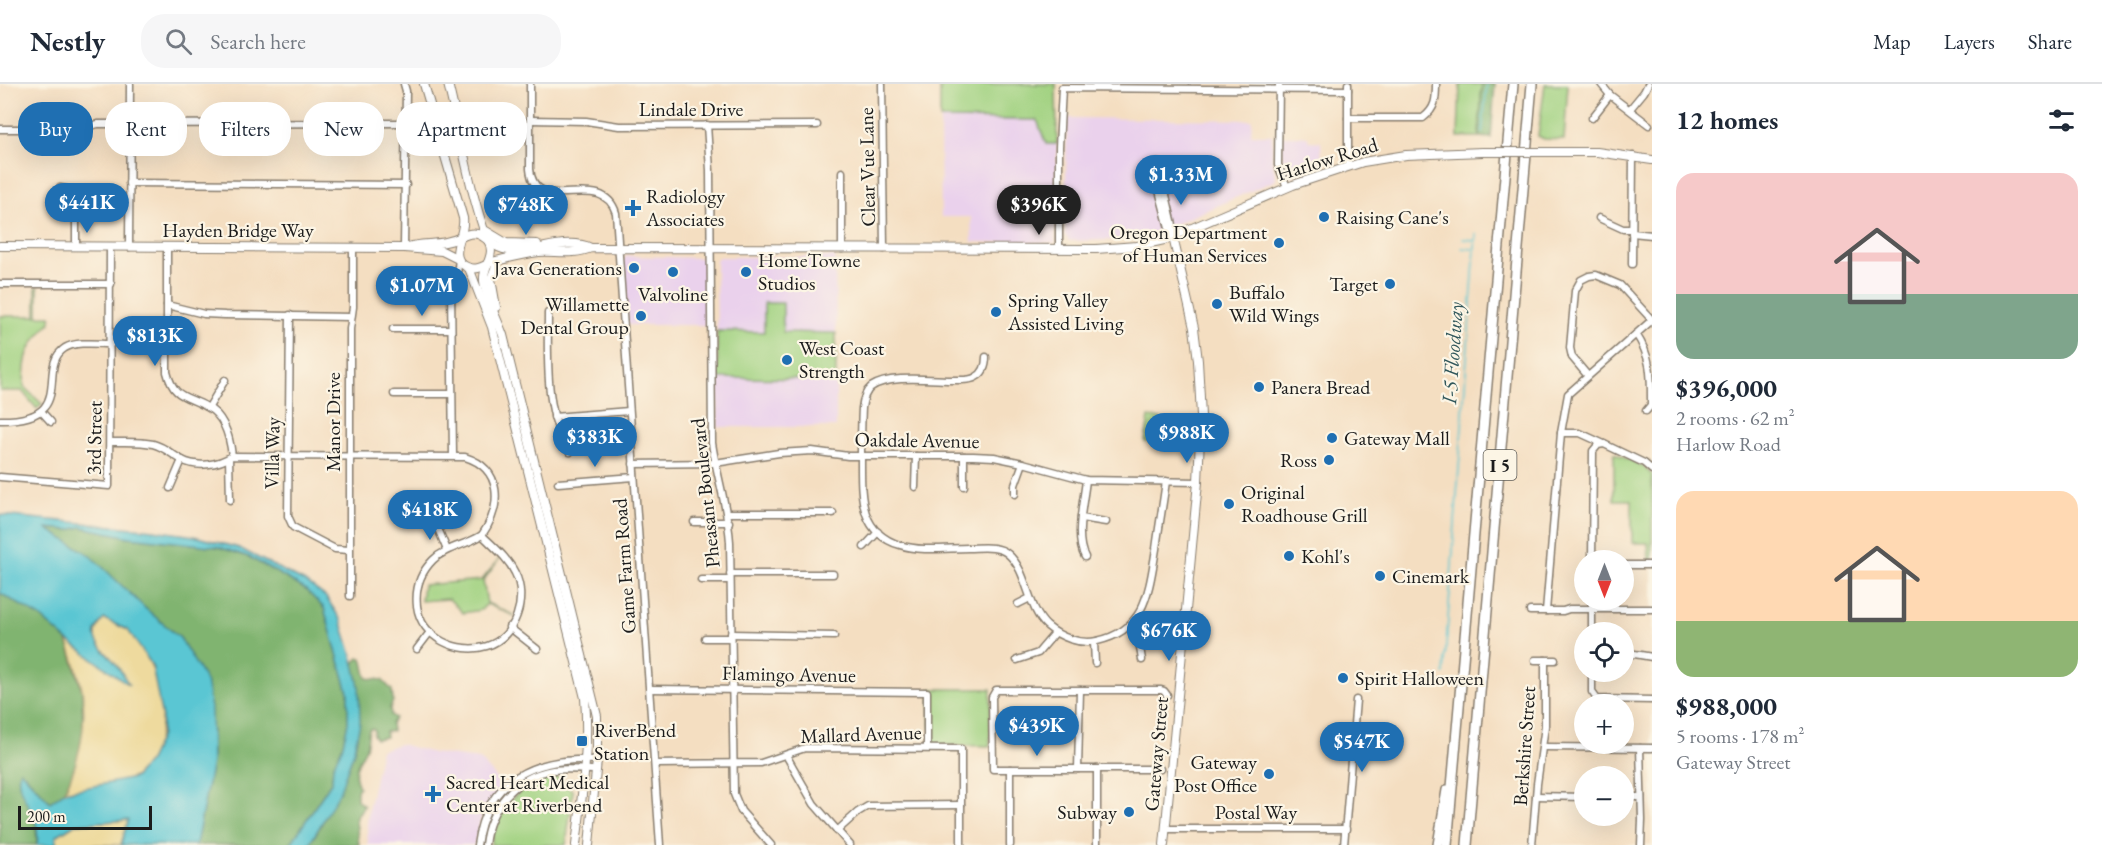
<!DOCTYPE html>
<meta charset="utf-8">
<style>
:root{--surface:#fff;--page:#f6f6f7;--text:#1f2937;--muted:#747a83;--line:#e0e1e3;--accent:#1f6fb2}
body{margin:0;font-family:"EB Garamond",serif;background:var(--page);color:var(--text);height:100vh;display:flex;flex-direction:column;font-size:22px;white-space:nowrap}
*{box-sizing:border-box;margin:0}
p{font-size:20px;color:var(--muted)}
.icon{flex:none;width:33px;height:33px;fill:none;stroke:currentColor;stroke-width:2;stroke-linecap:round;stroke-linejoin:round}
.map{position:relative;flex:1;overflow:hidden}
.drawer{display:flex;flex-direction:column;background:var(--surface);width:450px}
.drawer>*{flex:none}
.top-card{position:absolute;left:18px;top:18px;width:570px;height:54px;display:flex;gap:12px}
.needle{width:39px;rotate:180deg}
.fabs{position:absolute;left:1574px;top:466px;display:grid;gap:12px}
.fabs a{display:grid;place-items:center;width:60px;height:60px;border-radius:50%;background:var(--surface);box-shadow:0 6px 24px #0002;font-size:30px}
.scale{position:absolute;left:18px;bottom:15px;width:134px;box-sizing:border-box;padding-left:6px;border:3px solid #1c1c1c;border-top:0;font-size:16px;line-height:21px;white-space:nowrap;color:#1c1c1c;-webkit-text-stroke:4px #fcf5e5;paint-order:stroke}
.price{position:absolute;translate:-50% -51px;padding:0 14px;border-radius:21px;background:var(--accent);color:#fff;font-size:20px;line-height:39px;filter:drop-shadow(0 2px 3px #0008)}
.price::after{content:'';position:absolute;left:50%;top:36px;width:18px;height:14px;margin-left:-9px;background:inherit;clip-path:polygon(0 0,100% 0,50% 100%)}
.price.on{background:#222;color:#fff}
ul{padding:0;list-style:none}
li{display:grid;align-content:center;gap:12px;height:318px;padding:0 24px}
li span{display:grid;place-items:center;height:186px;border-radius:18px;color:#555}
li>.icon{margin-inline-start:auto}
span .icon{width:108px;height:108px;fill:#fffc;stroke-width:1}
li b{font-size:26px}
h2{display:flex;justify-content:space-between;align-items:center;height:72px;padding:0 24px;font-size:26px}
.chip{padding:0 21px;border-radius:24px;background:var(--surface);box-shadow:0 6px 24px #0002;font-size:21px;line-height:54px}
.chip.on{background:var(--accent);color:#fff}
header{display:flex;align-items:center;gap:36px;box-sizing:border-box;height:84px;padding:0 30px;background:var(--surface);border-bottom:2px solid var(--line)}
header strong{font-size:28px}
nav{display:flex;gap:33px;margin-inline-start:auto;font-size:21px}
.search{width:420px;height:54px;background:var(--page);display:flex;align-items:center;gap:15px;box-sizing:border-box;padding:0 21px;border-radius:24px;color:var(--muted);font-size:22px}
main{display:flex;flex:1;min-height:0}
.map>svg:first-child{display:block}
</style>
<header>
<strong>Nestly</strong>
<div class="search"><svg class="icon" aria-label="search" viewBox="0 0 24 24"><circle cx="10" cy="10" r="6"/><path d="M15 15l6 6"/></svg>Search here</div>
<nav><a>Map</a><a>Layers</a><a>Share</a></nav>
</header>
<main>
<div class="map">
<svg width="1652" height="761" viewBox="0 0 1652 761">
<rect width="100%" height="100%" fill="#fcf5e5"/>
<filter id="ink" filterUnits="userSpaceOnUse"><feTurbulence type="fractalNoise" baseFrequency=".0167" numOctaves="2"/><feDisplacementMap in="SourceGraphic" scale="12" xChannelSelector="R" yChannelSelector="G"/><feConvolveMatrix kernelMatrix="1 2 1 2 8 2 1 2 1" color-interpolation-filters="sRGB"/></filter>
<filter id="wash" filterUnits="userSpaceOnUse"><feTurbulence type="fractalNoise" baseFrequency=".008" numOctaves="4" result="noise"/><feDisplacementMap in="SourceGraphic" scale="24" xChannelSelector="R" yChannelSelector="G"/><feGaussianBlur stdDeviation="1.35" result="paint"/><feColorMatrix in="noise" values="0 0 0 0 0 0 0 0 0 0 0 0 0 0 0 0 0 1.4 0 .05"/><feComposite in="paint" operator="in"/></filter>
<g filter="url(#wash)">
<rect width="100%" height="100%" fill="#f4dec1"/>
<g fill="#ead1ec">
<path d="M1067 34 1252 36 1251 51H1272V76L1276 96 1159 147 1119 156 1069 157 1065 151Z"/>
<path d="M940 35 1037 36 1046 60H1057L1055 159 972 158 971 133H941Z"/>
<path d="M1282 52H1308V57L1321 58 1322 82 1292 92 1289 91 1282 74Z"/>
<path d="M627 172 703 174 705 241H628L623 176Z"/>
<path d="M719 173H835L836 249 783 248V219L765 248 717 247 716 177Z"/>
<path d="M718 294 836 295V343H718Z"/>
<path d="M400 660 433 669 479 675 494 691 501 703 481 735 474 761H368L367 741 369 722 381 666Z"/>
</g>
<g fill="#a1d281" stroke="#5e774e" stroke-width="1.5">
<path d="M940 0H1056L1057 60H1046L1037 36 940 35Z"/>
<path d="M1460 0H1482L1479 53H1458Z"/>
<path d="M1545 0H1568L1564 56 1544 55 1538 52Z"/>
<path d="M36 203H38V232H51V238C27 261 24 271 24 303L42 320 37 325 22 307H0V232H36Z"/>
<path d="M764 219H783V248L836 249V295L718 294 717 247 764 248Z"/>
<path d="M1149 333 1161 335 1157 360 1145 358Z"/>
<path d="M1614 369 1643 382 1652 391V478H1649L1648 459H1632V416H1614Z"/>
<path d="M500 474 483 497 487 519 515 532 487 520 481 526 463 529 449 515 421 517 423 501 482 496Z"/>
<path d="M930 605H991L990 662 931 661Z"/>
<path d="M557 693 573 707 566 761H491C495 726 521 696 557 693Z"/>
</g>
<g fill="#80b46f" stroke="#4e6846" stroke-width="1.5">
<path d="M1482 0H1495L1491 54 1479 53Z"/>
<path d="M81 443 129 453 219 463 249 473 290 496 306 506 324 524 348 608V639L342 664 333 682 332 697 290 761H196L212 678V648L205 597 180 554 65 456 44 444 69 446Z"/>
<path d="M0 509 39 532 67 556 82 606 83 645 80 670 74 689 64 708 50 718 27 693 30 725 36 739 37 761H0Z"/>
<path d="M359 574H362C364 580 364 586 367 594L382 596 392 606 393 617 390 624 391 631 395 634 391 640 392 647 385 648 386 653 376 655 373 651 374 646 372 644 369 646C367 653 368 661 365 666 358 680 351 686 359 703L357 707V716L364 722 358 730 356 737 359 761H309C323 740 355 677 357 653 359 631 355 601 354 579Z"/>
</g>
<g fill="#eeda9e" stroke="#857b5d" stroke-width="1.5">
<path d="M104 535C112 538 123 541 129 547 163 583 178 657 135 692 128 699 77 705 64 708 80 676 87 642 82 606 79 590 72 572 67 556L128 600C124 593 120 586 115 579 103 564 85 554 104 535Z"/>
<path d="M129 736 121 761H56V752L75 740Z"/>
</g>
<path fill="#5ac6d3" stroke="#3b7178" stroke-width="1.5" d="M0 431 154 446 194 452 239 464 307 499 326 513 341 536 352 571 359 602 360 639 353 670 339 709 309 761H290L332 697 333 682 342 664 348 639V608L324 524 306 506 290 496 249 473 219 463 129 453 81 443 69 446 46 444 90 471 146 525 180 554 206 597 211 624 212 678 196 761H121L128 736 75 740 56 752V761H37C38 753 38 744 35 736 29 719 14 704 20 686L50 718 64 708 134 694 149 677 161 651 162 634 152 581 128 546 104 535C84 554 104 565 116 580 121 587 125 594 129 601L67 556 39 532 0 509Z"/>
<g fill="none" stroke-linecap="round" stroke-linejoin="round">
<g stroke="#5ac6d3" stroke-width="1.5">
<path d="M1482 48 1487 0"/>
<path d="M1463 155 1474 156"/>
<path d="M1462 164 1473 165"/>
<path d="M1444 590 1476 150"/>
</g>
</g>
</g>
<g filter="url(#ink)">
<g fill="none" stroke-linecap="round" stroke-linejoin="round">
<g stroke="#887d6e" stroke-width="9">
<g id="minor">
<path d="M404 0 406 7 404 164"/>
<path d="M530 0V85C535 136 602 83 616 129L660 761"/>
<path d="M882 0 884 165"/>
<path d="M1279 0 1278 81 1287 103"/>
<path d="M1601 0 1610 11 1649 41"/>
<path d="M1630 25 1644 8 1648 0"/>
<path d="M1348 34H1423C1436 24 1436 15 1436 0"/>
<path d="M1592 34 1610 11"/>
<path d="M530 36 586 37 619 42 817 41"/>
<path d="M707 41 710 86 712 359C717 393 728 425 730 458L734 710 741 727 771 761"/>
<path d="M0 45H78L98 40 406 39"/>
<circle cx="1157" cy="87" r="8"/>
<path d="M1348 83V0"/>
<path d="M842 88V165"/>
<path d="M1162 94 1174 145 1173 152"/>
<path d="M1156 95 1170 148 1173 153"/>
<path d="M129 99 406 101"/>
<path d="M60 104C69 105 73 106 76 114V162"/>
<path d="M1599 134 1623 145H1632"/>
<path d="M1632 149 1652 151"/>
<path d="M129 163 130 0"/>
<path d="M167 163V288C174 315 186 311 207 323 225 332 230 354 232 372"/>
<path d="M1059 165V63L1062 4 1348 6"/>
<path d="M1632 180 1633 72"/>
<path d="M0 200H111"/>
<path d="M167 221 204 230 225 231 351 233"/>
<path d="M548 229C548 272 544 332 570 368"/>
<path d="M290 231 288 432 293 443 335 465 349 466"/>
<path d="M393 245H450"/>
<path d="M1636 250C1652 274 1651 292 1651 321L1646 327"/>
<path d="M986 273C986 282 984 289 976 293 970 297 961 296 954 296 932 296 889 290 871 303 865 308 863 316 862 324 861 342 861 360 861 378 861 413 860 449 900 461 921 468 947 464 968 464 981 464 998 461 1008 470 1028 487 1027 524 1047 542 1060 553 1080 561 1097 557 1146 547 1149 506 1156 465 1159 442 1163 420 1166 397"/>
<path d="M1588 292 1572 273 1570 264 1575 207 1581 196 1589 192 1596 191 1620 201 1652 236"/>
<path d="M394 310H451"/>
<path d="M209 323 225 296"/>
<path d="M41 327 51 338"/>
<path d="M554 333 629 327"/>
<path d="M0 336C79 337 35 283 65 264 77 257 97 260 111 260"/>
<path d="M1561 349 1568 310 1652 236"/>
<path d="M111 358C125 358 140 357 153 360 165 363 172 371 182 376 197 384 218 381 232 372L465 373C503 385 502 422 482 451"/>
<path d="M1604 360 1580 349H1561L1546 527H1563L1569 525H1652"/>
<path d="M453 372 451 205 457 189 459 176"/>
<path d="M964 372V402"/>
<path d="M229 374 230 416"/>
<path d="M633 380 715 379 779 369 812 367 848 372H973L994 373 1023 379 1086 396 1198 398"/>
<path d="M0 393 109 402 110 163"/>
<path d="M558 399 634 393"/>
<path d="M915 403 916 372"/>
<path d="M170 404 182 376"/>
<path d="M1015 410V401L1023 379"/>
<path d="M727 429H833"/>
<path d="M1081 434 1106 438"/>
<path d="M694 438H729"/>
<path d="M417 439 432 440 439 447 447 466"/>
<path d="M482 451C494 463 508 474 515 489 528 514 516 553 487 562 458 571 421 554 417 522 415 504 420 489 433 476 446 463 467 461 482 451Z"/>
<path d="M864 463 878 448"/>
<path d="M1085 473C1074 454 1084 417 1086 396"/>
<path d="M1592 477 1593 367 1598 361 1604 360 1644 379 1652 386"/>
<path d="M1623 481H1652"/>
<path d="M730 490H833"/>
<path d="M701 496H730"/>
<path d="M350 512V245L353 223V163"/>
<path d="M1592 516V549"/>
<path d="M1018 520 1030 514"/>
<path d="M1530 527H1546"/>
<path d="M1130 541 1139 557 1142 576"/>
<path d="M509 543 537 565"/>
<path d="M731 550 834 552"/>
<path d="M705 554H731"/>
<path d="M1094 558 1095 579"/>
<path d="M417 565 430 548"/>
<path d="M1623 568 1652 573"/>
<path d="M1017 576 1038 569 1055 549"/>
<path d="M1535 576H1545"/>
<path d="M1592 588V608L1597 615 1652 616"/>
<path d="M650 605 927 608V664"/>
<path d="M1543 663 1652 664"/>
<path d="M1640 664 1642 736 1641 761"/>
<path d="M786 671 814 720 850 761"/>
<path d="M655 680 761 679 805 664 961 665V761"/>
<path d="M1010 685H993L992 613 996 606H1161L1164 607 1167 611"/>
<path d="M1078 685 1080 606"/>
<path d="M1097 685V761"/>
<path d="M1536 712 1584 713"/>
<path d="M1623 713H1641"/>
<path d="M1166 745H1346"/>
<path d="M837 747 858 728 868 722 961 721"/>
<path d="M477 761C486 694 536 673 597 676"/>
<path d="M485 761C489 724 515 692 553 686 567 684 582 686 596 686"/>
<path d="M1010 761V685H1160"/>
<path d="M1344 761 1356 616"/>
<path d="M1532 761 1537 700 1545 642V576H1555"/>
</g>
</g>
<g stroke="#887d6e" stroke-width="10">
<g id="major">
<path d="M424 0 463 134C466 150 447 172 465 182 473 187 480 184 488 180"/>
<path d="M448 0C461 52 469 105 487 155"/>
<path d="M1548 68H1597L1652 76"/>
<path d="M486 147 506 159 537 160"/>
<path d="M461 153C483 142 485 160 503 165 529 173 565 151 591 164"/>
<path d="M488 156C497 172 482 182 484 197 486 215 497 234 503 251L597 632V676L589 761"/>
<path d="M0 162 404 164 442 167 458 175"/>
<path d="M407 163C425 158 443 162 461 153"/>
<path d="M488 179C505 175 522 170 539 168 556 167 575 171 591 164L1096 165 1137 162 1164 156 1293 101 1363 78 1406 71 1483 68"/>
<path d="M469 184 492 243 585 614C589 664 582 712 576 761"/>
<path d="M496 223 491 195 498 177"/>
<path d="M1164 761 1198 398 1201 332 1198 277 1194 244 1173 153"/>
</g>
</g>
<g stroke="#887d6e" stroke-width="12">
<g id="highway">
<path d="M1438 761 1447 706"/>
<path d="M1447 761 1513 0"/>
<path d="M1467 761 1532 0"/>
</g>
</g>
<use href="#minor" stroke="#fff" stroke-width="6"/>
<use href="#major" stroke="#fff" stroke-width="8"/>
<use href="#highway" stroke="#fff" stroke-width="9"/>
<g stroke="#887d6e" stroke-width="10" stroke-linecap="butt">
<path id="major-bridge" d="M1483 68H1548"/>
</g>
<use href="#major-bridge" stroke="#fff" stroke-width="8"/>
</g>
</g>
<g fill="#1f6fb2" stroke="#fcf5e5" stroke-width="2">
<path d="M630 115h6v6h6v6h-6v6h-6v-6h-6v-6h6z"/>
<circle cx="1324" cy="133" r="6"/>
<circle cx="1279" cy="159" r="6"/>
<circle cx="634" cy="184" r="6"/>
<circle cx="673" cy="188" r="6"/>
<circle cx="746" cy="188" r="6"/>
<circle cx="1390" cy="200" r="6"/>
<circle cx="1217" cy="220" r="6"/>
<circle cx="996" cy="228" r="6"/>
<circle cx="641" cy="232" r="6"/>
<circle cx="787" cy="276" r="6"/>
<circle cx="1259" cy="303" r="6"/>
<circle cx="1332" cy="354" r="6"/>
<circle cx="1329" cy="376" r="6"/>
<circle cx="1229" cy="420" r="6"/>
<circle cx="1289" cy="472" r="6"/>
<circle cx="1380" cy="492" r="6"/>
<circle cx="1343" cy="594" r="6"/>
<rect x="576" y="651" width="12" height="12" rx="3"/>
<circle cx="1269" cy="690" r="6"/>
<path d="M430 701h6v6h6v6h-6v6h-6v-6h-6v-6h6z"/>
<circle cx="1129" cy="728" r="6"/>
</g>
<g text-anchor="middle" dominant-baseline="central" stroke-width="4.5" stroke-linejoin="round" paint-order="stroke">
<rect fill="#fcf5e5" stroke="#5f5d58" stroke-width="1.5" x="1483.5" y="366" width="33" height="30" rx="4.5"/>
<g font-size="18" font-weight="bold" fill="#1c1c1c">
<text x="1500" y="381">I 5</text>
</g>
<g font-size="20" fill="#1c1c1c" stroke="#fcf5e5">
<text x="691" y="25">Lindale Drive</text>
<text transform="translate(1327 75) rotate(-17)">Harlow Road</text>
<text transform="translate(867 83) rotate(-91)">Clear Vue Lane</text>
<text x="238" y="146">Hayden Bridge Way</text>
<text transform="translate(333 338) rotate(-90)">Manor Drive</text>
<text transform="translate(94 354) rotate(-89)">3rd Street</text>
<text transform="translate(917 356) rotate(1)">Oakdale Avenue</text>
<text transform="translate(272 369) rotate(-89)">Villa Way</text>
<text transform="translate(705 409) rotate(-96)">Pheasant Boulevard</text>
<text transform="translate(624 482) rotate(-94)">Game Farm Road</text>
<text transform="translate(789 590) rotate(1)">Flamingo Avenue</text>
<text transform="translate(861 650) rotate(-2)">Mallard Avenue</text>
<text transform="translate(1524 662) rotate(-86)">Berkshire Street</text>
<text transform="translate(1156 670) rotate(-85)">Gateway Street</text>
<text x="1256" y="728">Postal Way</text>
</g>
<g font-size="20" fill="#1c1c1c" stroke="#fcf5e5" text-anchor="start">
<text x="646" y="112">Radiology<tspan x="646" dy="23">Associates</tspan></text>
<text x="1336" y="133">Raising Cane's</text>
<text x="1267" y="148" text-anchor="end">Oregon Department<tspan x="1267" dy="23">of Human Services</tspan></text>
<text x="758" y="176">HomeTowne<tspan x="758" dy="23">Studios</tspan></text>
<text x="622" y="184" text-anchor="end">Java Generations</text>
<text x="1378" y="200" text-anchor="end">Target</text>
<text x="1229" y="208">Buffalo<tspan x="1229" dy="23">Wild Wings</tspan></text>
<text x="673" y="210" text-anchor="middle">Valvoline</text>
<text x="1008" y="216">Spring Valley<tspan x="1008" dy="23">Assisted Living</tspan></text>
<text x="629" y="220" text-anchor="end">Willamette<tspan x="629" dy="23">Dental Group</tspan></text>
<text x="799" y="264">West Coast<tspan x="799" dy="23">Strength</tspan></text>
<text x="1271" y="303">Panera Bread</text>
<text x="1344" y="354">Gateway Mall</text>
<text x="1317" y="376" text-anchor="end">Ross</text>
<text x="1241" y="408">Original<tspan x="1241" dy="23">Roadhouse Grill</tspan></text>
<text x="1301" y="472">Kohl's</text>
<text x="1392" y="492">Cinemark</text>
<text x="1355" y="594">Spirit Halloween</text>
<text x="594" y="646">RiverBend<tspan x="594" dy="23">Station</tspan></text>
<text x="1257" y="678" text-anchor="end">Gateway<tspan x="1257" dy="23">Post Office</tspan></text>
<text x="446" y="698">Sacred Heart Medical<tspan x="446" dy="23">Center at Riverbend</tspan></text>
<text x="1117" y="728" text-anchor="end">Subway</text>
</g>
<g font-size="21" font-style="italic" fill="#32585c" stroke="#fcf5e5">
<text transform="translate(1452 269) rotate(-86)">I-5 Floodway</text>
</g>
</g>
</svg>
<div class="fabs">
<a><svg class="needle" viewBox="-14 -14 28 28"><path d="M0-13l5 13h-10z" fill="#e53935"/><path d="M0 13l5-13h-10z" fill="#747a83"/></svg></a>
<a><svg class="icon" aria-label="locate" viewBox="0 0 24 24"><circle cx="12" cy="12" r="6"/><path d="M12 2v4M12 18v4M2 12h4M18 12h4"/></svg></a>
<a>+</a>
<a>−</a>
</div>
<div class="scale">200 m</div>
<b class="price" style="left:1181px;top:122px">$1.33M</b>
<b class="price" style="left:87px;top:150px">$441K</b>
<b class="price" style="left:526px;top:152px">$748K</b>
<b class="price on" style="left:1039px;top:152px">$396K</b>
<b class="price" style="left:422px;top:233px">$1.07M</b>
<b class="price" style="left:155px;top:283px">$813K</b>
<b class="price" style="left:1187px;top:380px">$988K</b>
<b class="price" style="left:595px;top:384px">$383K</b>
<b class="price" style="left:430px;top:457px">$418K</b>
<b class="price" style="left:1169px;top:578px">$676K</b>
<b class="price" style="left:1037px;top:673px">$439K</b>
<b class="price" style="left:1362px;top:689px">$547K</b>
<div class="top-card">
<a class="chip on">Buy</a>
<a class="chip">Rent</a>
<a class="chip">Filters</a>
<a class="chip">New</a>
<a class="chip">Apartment</a>
</div>
</div>
<section class="drawer">
<h2>12 homes<svg class="icon" aria-label="filters" viewBox="0 0 24 24"><path d="M4 7h16M4 17h16"/><circle cx="9" cy="7" r="2"/><circle cx="15" cy="17" r="2"/></svg></h2>
<ul>
<li><span style="background:linear-gradient(#f6c9c9 65%,#7fa58c 0)"><svg class="icon" aria-label="home" viewBox="0 0 24 24"><path d="M3 11l9-7 9 7M6 9v11h12V9"/></svg></span><div><b>$396,000</b><p>2 rooms · 62 m²</p><p>Harlow Road</p></div></li>
<li><span style="background:linear-gradient(#ffd9b3 70%,#8fb573 0)"><svg class="icon" aria-label="home" viewBox="0 0 24 24"><path d="M3 11l9-7 9 7M6 9v11h12V9"/></svg></span><div><b>$988,000</b><p>5 rooms · 178 m²</p><p>Gateway Street</p></div></li>
</ul>
</section>
</main>
